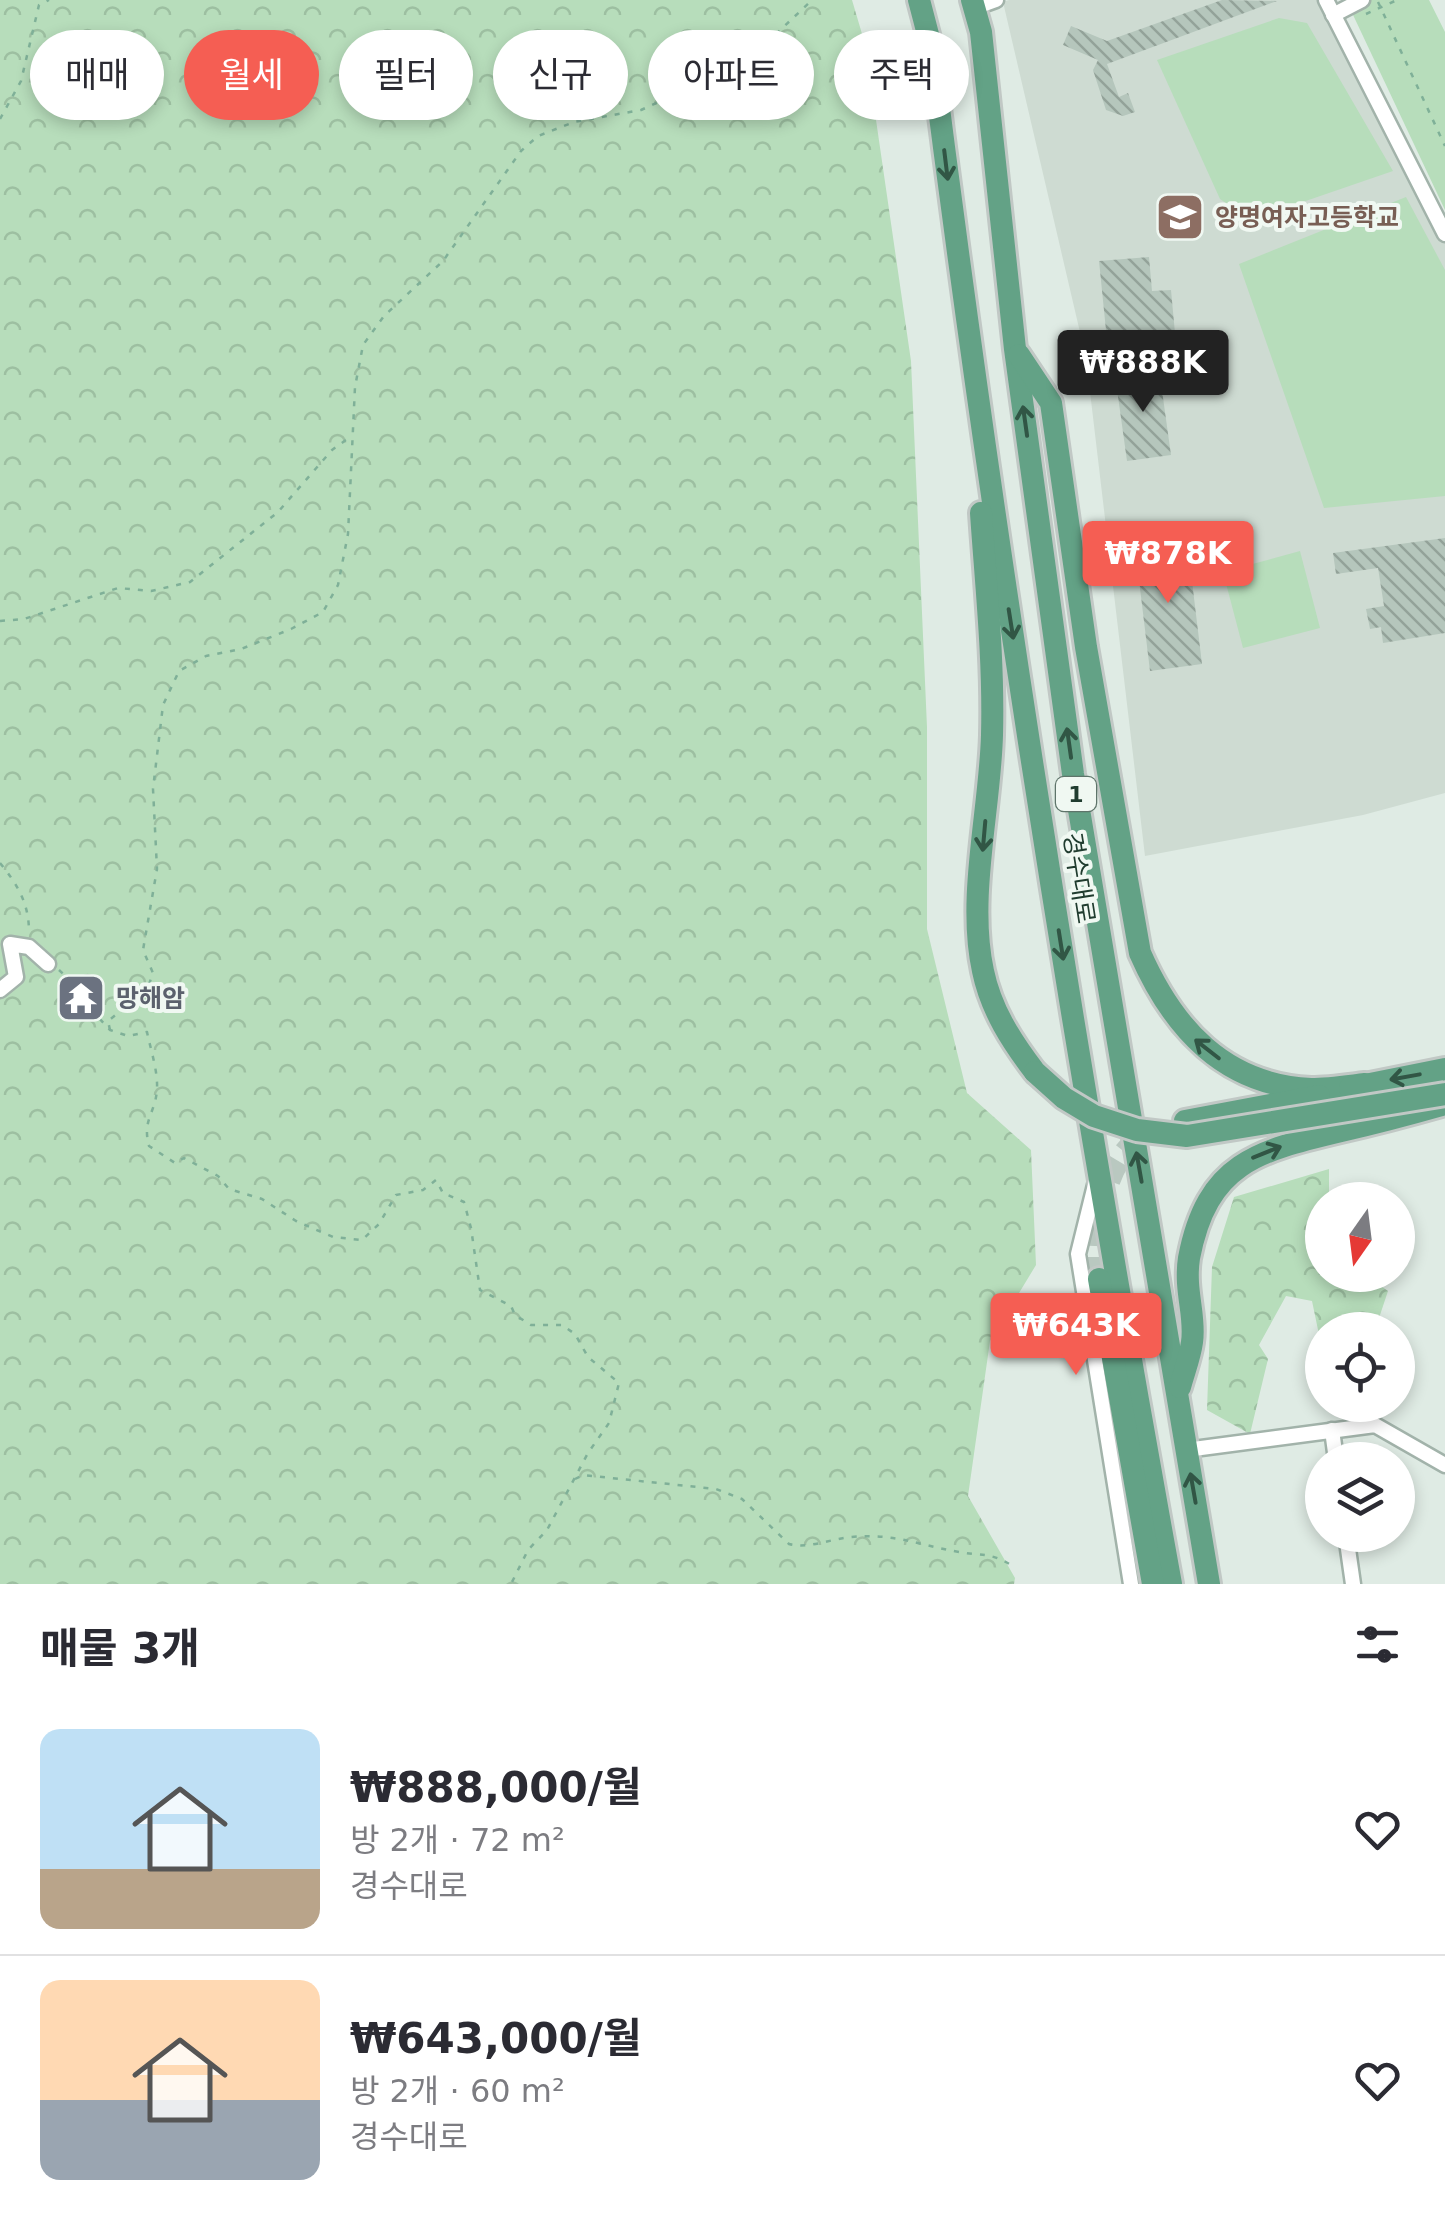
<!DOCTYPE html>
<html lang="ko">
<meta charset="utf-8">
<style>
:root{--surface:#fff;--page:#f7f7f7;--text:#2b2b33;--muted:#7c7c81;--line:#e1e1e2;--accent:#f55e53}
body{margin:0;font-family:"DejaVu Sans","Noto Sans KR",sans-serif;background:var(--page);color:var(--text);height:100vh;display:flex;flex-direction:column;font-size:38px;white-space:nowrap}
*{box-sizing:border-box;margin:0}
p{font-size:32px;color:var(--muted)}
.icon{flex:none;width:55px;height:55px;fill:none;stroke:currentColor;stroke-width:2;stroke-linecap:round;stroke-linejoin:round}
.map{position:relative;height:1584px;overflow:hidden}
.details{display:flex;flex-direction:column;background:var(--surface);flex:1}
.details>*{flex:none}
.top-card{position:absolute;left:30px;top:30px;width:1385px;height:90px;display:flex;gap:20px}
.needle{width:65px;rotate:194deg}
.tools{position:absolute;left:1305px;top:1182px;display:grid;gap:20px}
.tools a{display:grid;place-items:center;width:110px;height:110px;border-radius:50%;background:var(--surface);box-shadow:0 5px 15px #0003;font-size:50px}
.price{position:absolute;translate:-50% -85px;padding:0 22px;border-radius:10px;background:var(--accent);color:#fff;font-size:32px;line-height:65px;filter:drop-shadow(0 2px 5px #0008)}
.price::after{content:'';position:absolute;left:50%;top:60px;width:30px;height:22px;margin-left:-15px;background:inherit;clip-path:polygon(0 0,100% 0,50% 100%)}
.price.current{background:#222;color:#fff}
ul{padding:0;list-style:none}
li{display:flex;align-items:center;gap:30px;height:250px;padding:0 40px}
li+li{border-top:2px solid var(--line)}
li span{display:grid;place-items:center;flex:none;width:280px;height:200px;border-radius:20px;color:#555}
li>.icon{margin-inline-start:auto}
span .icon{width:120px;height:120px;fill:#fffc;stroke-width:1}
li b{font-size:42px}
h2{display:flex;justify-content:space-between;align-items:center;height:120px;padding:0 40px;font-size:42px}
.tag{padding:0 35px;border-radius:45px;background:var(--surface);box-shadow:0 5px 15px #0003;font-size:35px;line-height:90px}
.tag.current{background:var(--accent);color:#fff}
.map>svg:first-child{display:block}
</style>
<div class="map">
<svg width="1445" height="1584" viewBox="0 0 1445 1584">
<defs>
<pattern id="forest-crowns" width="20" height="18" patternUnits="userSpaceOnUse" patternTransform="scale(2.5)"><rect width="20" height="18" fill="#b7ddbb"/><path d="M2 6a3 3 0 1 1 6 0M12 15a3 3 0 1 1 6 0" fill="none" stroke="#9dbfa1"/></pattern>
<pattern id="building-back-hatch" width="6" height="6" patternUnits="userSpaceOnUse" patternTransform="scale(2.5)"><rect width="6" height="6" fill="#b5c6bc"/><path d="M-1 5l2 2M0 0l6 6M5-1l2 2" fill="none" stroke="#93a299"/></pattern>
</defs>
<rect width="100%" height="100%" fill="#dfebe4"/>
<path fill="#cedbd2" d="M1009 0H1326L1445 234V793L1363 815 1145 856 1086 358 1003 2Z"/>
<g fill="url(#forest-crowns)">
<path d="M0 0H852L865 44 911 361 927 727V929L967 1093 1031 1150 1036 1265 990 1341 968 1496 1015 1578 1014 1584H0Z"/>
<path d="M1329 1169V1200H1322V1275H1365L1388 1291 1375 1330H1322V1349L1312 1301 1286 1296 1259 1345 1268 1359 1250 1434 1207 1410 1212 1267 1234 1197Z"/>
</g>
<g fill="#b7ddbb">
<path d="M1346 0H1429L1445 32V210Z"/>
<path d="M1279 18 1307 23 1393 171 1250 220 1220 199 1157 60Z"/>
<path d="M1406 197 1445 270V496L1324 508 1239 264Z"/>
<path d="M1300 551 1320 628 1243 648 1223 572Z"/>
</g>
<g fill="url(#building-back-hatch)">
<path d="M1222 0 1277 1 1107 64 1119 97 1128 93 1135 112 1123 116 1106 110 1093 70 1098 60 1063 45 1071 26 1107 41Z"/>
<path d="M1149 257 1152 291 1171 290 1176 344 1108 350 1099 261Z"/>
<path d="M1159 369 1171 455 1127 461 1115 375Z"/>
<path d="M1445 538V633L1383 643 1381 627 1370 629 1366 609 1384 606 1378 568 1336 574 1333 553Z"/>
<path d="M1187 540 1202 664 1150 671 1135 547Z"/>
</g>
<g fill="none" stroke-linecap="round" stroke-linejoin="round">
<path stroke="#b9c8c0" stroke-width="22" stroke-dasharray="22 11" stroke-linecap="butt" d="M1099 1279C1097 1231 1099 1164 1144 1134"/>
<g stroke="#a2b3aa" stroke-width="19">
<g id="minor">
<path d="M1326 0 1445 234"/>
<path d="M974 8 996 0"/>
<path d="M1333 15 1362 0"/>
<path d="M0 990 16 977 10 944 29 947 48 964"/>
<path d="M1096 1181 1078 1254 1131 1584"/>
<path d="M1332 1430 1336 1460"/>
<path d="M1186 1450 1375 1425 1445 1465"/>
<path d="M1346 1535 1353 1584"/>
</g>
</g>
<g stroke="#c1c8c5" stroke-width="28">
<g id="primary">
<path d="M919 0 931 46C996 561 1078 1073 1171 1584"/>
<path d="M972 0 981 32 1015 349 1073 774 1209 1584"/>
<path d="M1019 355 1051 403 1086 647 1140 953C1173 1028 1224 1085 1311 1089 1329 1089 1348 1086 1365 1084"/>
<path d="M981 513C986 587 994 660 992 735 990 810 967 898 983 971 991 1010 1012 1042 1035 1072"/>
<path d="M1350 1088 1445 1069"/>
<path d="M1185 1121 1319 1096"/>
<path d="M1099 1279 1153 1584"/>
<path d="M1180 1387C1184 1372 1190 1357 1192 1342 1196 1316 1184 1291 1189 1258 1207 1163 1257 1151 1341 1131 1376 1123 1410 1114 1445 1104"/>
</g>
</g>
<g stroke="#7fb098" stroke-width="2.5" stroke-dasharray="5 8" stroke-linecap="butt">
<path d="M1378 2 1445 146"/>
<path d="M0 119 21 81 39 5 49 0"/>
<path d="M0 621 24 619 118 588 151 591 190 582 278 512 332 450 350 437"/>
<path d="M0 863C18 885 29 904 29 932"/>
<path d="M59 970 91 1000 97 1016 110 1030 128 1036 147 1032C151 1051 158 1071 157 1090 155 1114 142 1120 149 1146L175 1163 184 1158 218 1176 229 1189 262 1199 296 1221 333 1237 362 1240 379 1224 396 1195 423 1190 436 1180 443 1193 464 1202 471 1228 480 1290 511 1306 515 1315 531 1325H562L575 1334 588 1357 619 1383 609 1423 588 1453 547 1530 528 1550 511 1584"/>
<path d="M110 1030 108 1021 147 990 153 973 143 950 157 869 153 789 163 705 179 671 206 656 241 649 291 629 323 612 338 585 348 534 355 387 363 345 384 316 443 261 521 151 538 136 574 122 641 110 696 85 774 36 812 0"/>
<path d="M575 1479 583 1475 716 1489 742 1499 789 1544C809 1549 830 1539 851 1537 895 1533 918 1545 959 1552 981 1556 990 1552 1011 1565"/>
</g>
<use href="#minor" stroke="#fff" stroke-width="14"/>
<use href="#primary" stroke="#63a286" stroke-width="22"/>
<g stroke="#c1c8c5" stroke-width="28" stroke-linecap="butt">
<path id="primary-bridge" d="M1035 1072 1064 1098 1094 1116 1137 1130 1187 1136 1445 1094"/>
</g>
<path stroke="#7fb098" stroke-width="2.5" stroke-dasharray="5 8" stroke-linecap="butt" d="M1366 14 1397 0"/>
<use href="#primary-bridge" stroke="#63a286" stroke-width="22"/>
</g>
<defs><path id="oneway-shaft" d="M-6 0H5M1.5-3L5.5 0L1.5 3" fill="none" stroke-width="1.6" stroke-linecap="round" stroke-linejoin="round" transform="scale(2.5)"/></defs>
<g stroke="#315645">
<use href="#oneway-shaft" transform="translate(946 165) rotate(83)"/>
<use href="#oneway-shaft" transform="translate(1025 421) rotate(-98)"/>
<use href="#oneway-shaft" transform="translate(1011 624) rotate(81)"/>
<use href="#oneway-shaft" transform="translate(1069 743) rotate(-98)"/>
<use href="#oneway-shaft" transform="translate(984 836) rotate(95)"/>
<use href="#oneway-shaft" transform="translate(1061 945) rotate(81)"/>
<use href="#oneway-shaft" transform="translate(1207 1049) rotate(-142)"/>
<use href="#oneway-shaft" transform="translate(1405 1077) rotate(170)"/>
<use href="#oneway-shaft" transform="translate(1267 1152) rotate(-22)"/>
<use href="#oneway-shaft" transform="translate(1139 1167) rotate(-100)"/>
<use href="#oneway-shaft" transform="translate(1193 1488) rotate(-100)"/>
</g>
<defs>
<g id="school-square" transform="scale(2.5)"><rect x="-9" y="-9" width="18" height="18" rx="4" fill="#8d6e63" stroke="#f0f8f2"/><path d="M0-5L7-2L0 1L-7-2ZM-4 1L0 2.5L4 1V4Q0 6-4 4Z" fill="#fff"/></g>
<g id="temple-square" transform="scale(2.5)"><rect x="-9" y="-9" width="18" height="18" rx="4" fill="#6b7280" stroke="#f0f8f2"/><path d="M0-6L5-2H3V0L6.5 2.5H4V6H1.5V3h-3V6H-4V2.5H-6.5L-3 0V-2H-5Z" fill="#fff"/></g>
</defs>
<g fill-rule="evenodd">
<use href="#school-square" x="1180" y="217"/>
<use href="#temple-square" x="81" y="998"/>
</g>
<g text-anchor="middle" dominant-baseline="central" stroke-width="8" stroke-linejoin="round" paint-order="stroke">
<rect fill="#f0f8f2" stroke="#5e746a" stroke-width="2.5" x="1056" y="777" width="40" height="34" rx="8"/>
<g font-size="22" font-weight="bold" fill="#203c2f">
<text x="1076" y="794">1</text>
</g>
<g font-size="25" font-weight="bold" fill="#785e54" stroke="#f0f8f2" text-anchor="start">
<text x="1215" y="217">양명여자고등학교</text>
</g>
<g font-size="25" fill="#203c2f" stroke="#f0f8f2">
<text transform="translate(1079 878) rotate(81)">경수대로</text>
</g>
<g font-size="25" font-weight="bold" fill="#5b616d" stroke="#f0f8f2" text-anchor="start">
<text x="116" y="998">망해암</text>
</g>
</g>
</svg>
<div class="tools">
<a><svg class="needle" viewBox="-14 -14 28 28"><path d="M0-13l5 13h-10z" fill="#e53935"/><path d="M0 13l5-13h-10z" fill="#7c7c81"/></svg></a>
<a><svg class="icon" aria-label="locate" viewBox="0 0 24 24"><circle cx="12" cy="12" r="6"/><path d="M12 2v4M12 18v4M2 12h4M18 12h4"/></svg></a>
<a><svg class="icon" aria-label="layers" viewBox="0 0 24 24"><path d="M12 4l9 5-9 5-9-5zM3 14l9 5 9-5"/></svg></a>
</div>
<b class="price current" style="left:1143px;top:415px">₩888K</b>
<b class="price" style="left:1168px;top:606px">₩878K</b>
<b class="price" style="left:1076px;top:1378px">₩643K</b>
<div class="top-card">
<a class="tag">매매</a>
<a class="tag current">월세</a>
<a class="tag">필터</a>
<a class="tag">신규</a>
<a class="tag">아파트</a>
<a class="tag">주택</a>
</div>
</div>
<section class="details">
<h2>매물 3개<svg class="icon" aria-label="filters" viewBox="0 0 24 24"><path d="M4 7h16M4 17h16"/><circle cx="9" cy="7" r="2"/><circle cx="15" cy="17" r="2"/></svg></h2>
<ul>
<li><span style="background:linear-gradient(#bfe0f5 70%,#b9a48a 0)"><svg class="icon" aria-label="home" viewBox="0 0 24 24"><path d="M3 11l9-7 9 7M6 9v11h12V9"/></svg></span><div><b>₩888,000/월</b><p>방 2개 · 72 m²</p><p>경수대로</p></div><svg class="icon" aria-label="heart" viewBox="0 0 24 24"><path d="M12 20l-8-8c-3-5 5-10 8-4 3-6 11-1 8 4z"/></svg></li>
<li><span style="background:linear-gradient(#ffd9b3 60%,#9aa5b1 0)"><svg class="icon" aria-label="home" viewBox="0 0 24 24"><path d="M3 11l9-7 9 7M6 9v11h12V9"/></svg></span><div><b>₩643,000/월</b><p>방 2개 · 60 m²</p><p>경수대로</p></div><svg class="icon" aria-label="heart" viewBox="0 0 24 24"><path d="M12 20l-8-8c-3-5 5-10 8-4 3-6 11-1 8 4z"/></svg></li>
</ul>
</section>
